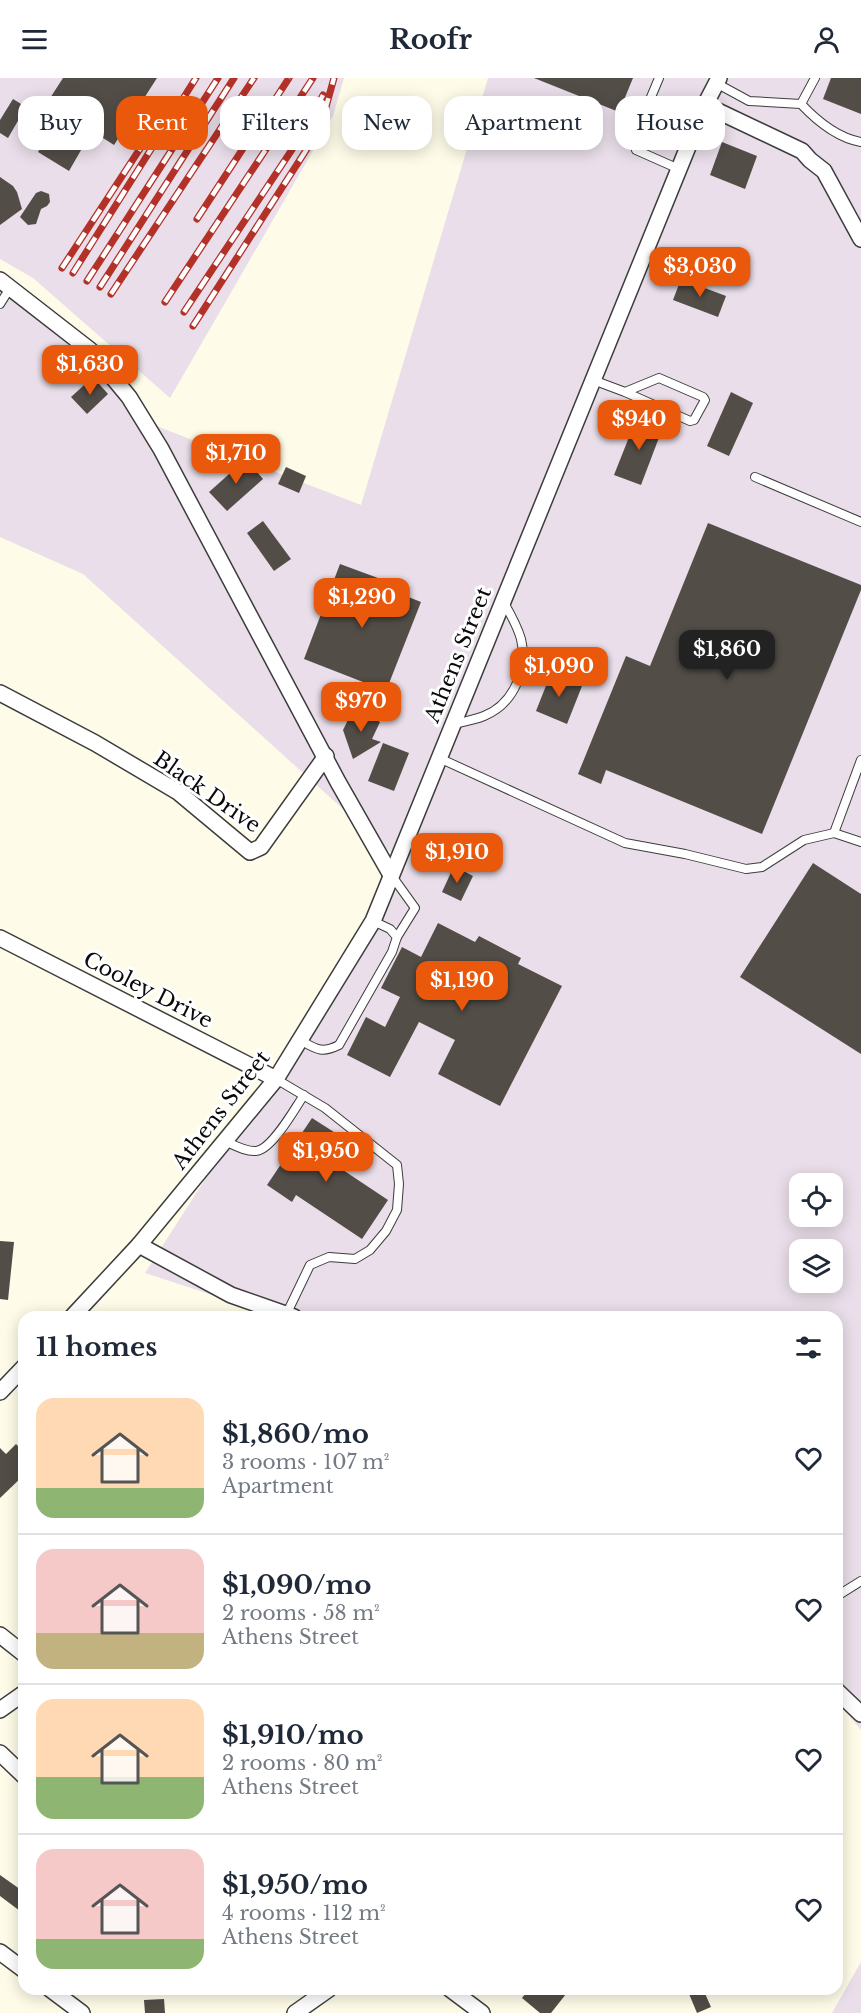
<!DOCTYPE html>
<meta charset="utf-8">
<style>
:root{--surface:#fff;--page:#f6f6f7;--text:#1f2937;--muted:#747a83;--line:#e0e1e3;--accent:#ea580c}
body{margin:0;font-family:"Libre Baskerville",serif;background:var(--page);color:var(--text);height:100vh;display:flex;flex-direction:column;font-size:22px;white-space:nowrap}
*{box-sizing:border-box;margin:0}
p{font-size:20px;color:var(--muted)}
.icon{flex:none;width:33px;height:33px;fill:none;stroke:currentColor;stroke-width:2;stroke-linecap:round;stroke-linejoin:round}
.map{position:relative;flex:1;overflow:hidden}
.sheet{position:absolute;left:18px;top:1233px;width:825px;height:684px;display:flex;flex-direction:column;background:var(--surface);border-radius:18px;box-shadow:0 3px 15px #0003}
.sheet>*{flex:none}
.banner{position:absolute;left:18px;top:18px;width:825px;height:54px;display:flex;gap:12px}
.fabs{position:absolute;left:789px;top:1095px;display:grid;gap:12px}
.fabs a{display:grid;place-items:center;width:54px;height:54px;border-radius:12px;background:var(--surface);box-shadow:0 3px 15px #0003;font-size:30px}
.price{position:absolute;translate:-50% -51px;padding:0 14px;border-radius:12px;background:var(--accent);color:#fff;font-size:20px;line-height:39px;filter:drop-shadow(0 2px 3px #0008)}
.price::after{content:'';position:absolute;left:50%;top:36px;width:18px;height:14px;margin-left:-9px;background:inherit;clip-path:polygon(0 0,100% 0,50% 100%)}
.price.current{background:#222;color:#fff}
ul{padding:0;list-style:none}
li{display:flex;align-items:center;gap:18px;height:150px;padding:0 18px}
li+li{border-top:2px solid var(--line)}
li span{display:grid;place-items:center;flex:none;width:168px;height:120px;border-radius:18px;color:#555}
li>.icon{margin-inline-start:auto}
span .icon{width:72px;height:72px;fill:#fffc;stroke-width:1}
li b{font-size:26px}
h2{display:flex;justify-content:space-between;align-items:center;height:72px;padding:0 18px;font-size:26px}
.tag{padding:0 21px;border-radius:18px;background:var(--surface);box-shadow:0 3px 15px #0003;font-size:21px;line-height:54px}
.tag.current{background:var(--accent);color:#fff}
header{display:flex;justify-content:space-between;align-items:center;height:78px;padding:0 18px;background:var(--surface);font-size:27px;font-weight:700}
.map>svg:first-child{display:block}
</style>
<header><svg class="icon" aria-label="menu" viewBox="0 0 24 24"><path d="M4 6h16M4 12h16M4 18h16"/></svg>Roofr<svg class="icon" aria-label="person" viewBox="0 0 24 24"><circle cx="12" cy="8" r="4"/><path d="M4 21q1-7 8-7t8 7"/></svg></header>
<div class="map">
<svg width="861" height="1935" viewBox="0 0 861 1935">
<rect width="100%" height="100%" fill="#fefce8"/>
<g fill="#e9dee9" fill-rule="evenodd">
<path d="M0 0H344L333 38 170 320 33 200 0 181Z"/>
<path d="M488 0H861V1652L837 1623V1239H280L145 1195 406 788 83 496 0 459V209L107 288 146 344 361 427ZM800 1106H832V1138H800ZM800 1172H832V1204H800Z"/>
<path d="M861 1884V1935H832Z"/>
</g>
<g fill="#524d47">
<path d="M63 0H157L114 67 100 58 96 65 88 60 69 93 38 74 58 40 43 31Z"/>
<path d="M534 0H633L619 34Z"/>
<path d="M831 0H861V36L823 21Z"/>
<path d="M13 21 26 29 8 60 0 55V42Z"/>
<path d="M722 64 757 78 745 111 710 97Z"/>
<path d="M0 99 13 108 17 114 22 131 0 147Z"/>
<path d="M41 113 49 116 50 124 47 128 41 131 36 146 28 147 20 139 36 115Z"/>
<path d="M681 201 726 218 718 239 673 222Z"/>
<path d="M93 299 108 316 87 336 71 319Z"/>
<path d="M731 314 753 325 729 378 707 368Z"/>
<path d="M637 339 663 349 641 407 614 397Z"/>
<path d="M246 381 263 401 227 433 209 414Z"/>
<path d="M286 389 306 398 299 415 278 406Z"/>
<path d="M263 443 291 481 274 493 247 455Z"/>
<path d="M708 445 861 507V512L762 756 606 692 601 706 578 696 626 578 650 588Z"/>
<path d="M340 486 378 500 376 506 421 524 386 613 304 581Z"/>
<path d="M551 595 582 608 567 646 536 633Z"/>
<path d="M358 633 380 644 372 661 381 664 353 681 343 652 352 634Z"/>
<path d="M383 665 409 675 394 713 368 703Z"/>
<path d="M813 785 861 816V976L740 899Z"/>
<path d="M454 788 473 798 461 823 442 814Z"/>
<path d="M438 845 475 864 479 858 521 880 518 886 562 908 500 1028 438 996 455 962 419 944 390 999 347 977 366 939 385 949 400 919 381 910 402 869 421 879Z"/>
<path d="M312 1040 337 1056 322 1078 388 1122 362 1161 296 1117 292 1124 267 1107Z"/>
<path d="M0 1163 14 1164 8 1222 0 1221Z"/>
<path d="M16 1366 24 1374V1397L0 1420V1370L6 1376Z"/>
<path d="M0 1797 24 1814V1836L0 1818Z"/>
<path d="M529 1911H559L566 1916 551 1935H540L522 1920Z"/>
<path d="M687 1911H703L711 1929 697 1935Z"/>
<path d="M164 1921 165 1935H145L144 1922Z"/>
</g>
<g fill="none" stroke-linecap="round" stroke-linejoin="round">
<g stroke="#3d3d3d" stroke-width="10">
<g id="service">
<path d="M659 0 633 62 636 72 679 91"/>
<path d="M716 5 749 23 801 26C817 43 838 60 861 64"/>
<path d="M801 26 815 0"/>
<path d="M0 226 10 210"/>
<path d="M593 302 625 314 690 343 694 342 705 322 703 319 659 300 625 314"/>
<path d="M755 399 861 444"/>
<path d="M453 646C463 644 474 642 484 638 514 626 528 591 521 561 517 547 510 535 503 523"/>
<path d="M439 680 625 765 685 776 746 791 762 789 804 762 834 755 861 764"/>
<path d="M834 755 861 682"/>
<path d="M392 798 415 830 397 859"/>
<path d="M300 962C316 971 321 976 339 967L392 874 397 859 390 851 373 843"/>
<path d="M276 1001 325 1030 397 1087 399 1106 397 1132 386 1153 370 1172 355 1181 329 1179 310 1187 286 1237"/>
<path d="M225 1063C234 1067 246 1074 256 1073 272 1072 295 1030 304 1017"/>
<path d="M837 1518 861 1503"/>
</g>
</g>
<g stroke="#3d3d3d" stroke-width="18">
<g id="minor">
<path d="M705 27 802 73 810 82 824 93 861 161"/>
<path d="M0 202 90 272 129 319 161 371 338 704 391 797"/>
<path d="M0 615 95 665 178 714 250 774 261 769 326 678"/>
<path d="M0 860 276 1001"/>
<path d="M139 1167 231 1217 294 1239"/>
<path d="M72 1239 139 1167 276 1001 373 843 705 27 719 0"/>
<path d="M0 1314 24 1289"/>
<path d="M0 1557 24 1576"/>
<path d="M837 1613 861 1636"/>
<path d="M0 1632 24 1615"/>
<path d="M0 1675 24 1698"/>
<path d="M0 1874 24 1892"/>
<path d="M50 1911 82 1935"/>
<path d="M450 1911 482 1935"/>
<path d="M295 1935 329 1911"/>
</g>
</g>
<use href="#service" stroke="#fff" stroke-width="8"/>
<use href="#minor" stroke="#fff" stroke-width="15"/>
<g stroke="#b43128" stroke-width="7">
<g id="rail">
<path d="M197 141 289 0"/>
<path d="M62 190 162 37"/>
<path d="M73 195 196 0"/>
<path d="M87 203 218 0"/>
<path d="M100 209 234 0"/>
<path d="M111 216 254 0"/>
<path d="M165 224 313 0"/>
<path d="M184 234 307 49 323 17"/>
<path d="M193 248 312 63 324 36 334 0"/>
</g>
</g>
<use href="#rail" stroke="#fff" stroke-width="4.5" stroke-dasharray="14" stroke-linecap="butt"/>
</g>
<g text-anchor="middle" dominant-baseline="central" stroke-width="6" stroke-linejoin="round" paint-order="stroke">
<g font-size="21" fill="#0a0a0a" stroke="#fff">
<text transform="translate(458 577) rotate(-68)">Athens Street</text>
<text transform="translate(207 714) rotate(35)">Black Drive</text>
<text transform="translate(148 912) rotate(27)">Cooley Drive</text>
<text transform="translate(221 1032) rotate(-52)">Athens Street</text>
</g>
</g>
</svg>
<div class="fabs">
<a><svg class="icon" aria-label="locate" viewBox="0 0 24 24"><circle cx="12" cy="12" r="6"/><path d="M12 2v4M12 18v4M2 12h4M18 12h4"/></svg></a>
<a><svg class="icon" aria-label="layers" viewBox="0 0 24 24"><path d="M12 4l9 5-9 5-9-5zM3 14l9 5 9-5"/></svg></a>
</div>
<b class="price" style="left:700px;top:220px">$3,030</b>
<b class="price" style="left:90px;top:318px">$1,630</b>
<b class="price" style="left:639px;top:373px">$940</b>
<b class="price" style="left:236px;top:407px">$1,710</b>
<b class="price" style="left:362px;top:551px">$1,290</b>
<b class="price current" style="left:727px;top:603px">$1,860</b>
<b class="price" style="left:559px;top:620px">$1,090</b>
<b class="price" style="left:361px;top:655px">$970</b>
<b class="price" style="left:457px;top:806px">$1,910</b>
<b class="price" style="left:462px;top:934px">$1,190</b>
<b class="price" style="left:326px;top:1105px">$1,950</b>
<div class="banner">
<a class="tag">Buy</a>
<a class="tag current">Rent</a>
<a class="tag">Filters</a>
<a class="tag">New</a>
<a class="tag">Apartment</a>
<a class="tag">House</a>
</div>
<section class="sheet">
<h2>11 homes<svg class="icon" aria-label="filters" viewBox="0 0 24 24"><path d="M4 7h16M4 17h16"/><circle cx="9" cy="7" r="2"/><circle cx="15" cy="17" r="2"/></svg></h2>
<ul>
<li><span style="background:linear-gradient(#ffd9b3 75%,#8fb573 0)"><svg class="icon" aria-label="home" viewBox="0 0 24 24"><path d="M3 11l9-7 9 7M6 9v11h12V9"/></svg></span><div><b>$1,860/mo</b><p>3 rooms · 107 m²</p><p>Apartment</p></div><svg class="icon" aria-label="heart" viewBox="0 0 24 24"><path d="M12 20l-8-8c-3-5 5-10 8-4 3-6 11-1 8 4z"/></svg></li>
<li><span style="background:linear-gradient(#f6c9c9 70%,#c2b280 0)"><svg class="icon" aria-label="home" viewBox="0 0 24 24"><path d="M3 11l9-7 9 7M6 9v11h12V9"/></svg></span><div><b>$1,090/mo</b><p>2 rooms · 58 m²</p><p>Athens Street</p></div><svg class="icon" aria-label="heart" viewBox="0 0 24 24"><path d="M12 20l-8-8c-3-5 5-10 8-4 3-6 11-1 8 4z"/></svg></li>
<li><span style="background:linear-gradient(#ffd9b3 65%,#8fb573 0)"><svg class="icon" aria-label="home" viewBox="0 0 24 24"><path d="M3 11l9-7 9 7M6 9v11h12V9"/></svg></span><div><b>$1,910/mo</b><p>2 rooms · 80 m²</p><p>Athens Street</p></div><svg class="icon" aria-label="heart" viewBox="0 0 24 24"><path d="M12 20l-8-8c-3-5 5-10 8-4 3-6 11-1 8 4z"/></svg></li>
<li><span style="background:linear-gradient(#f6c9c9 75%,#8fb573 0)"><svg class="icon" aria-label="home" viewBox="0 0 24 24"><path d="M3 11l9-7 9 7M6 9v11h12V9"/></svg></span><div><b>$1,950/mo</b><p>4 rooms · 112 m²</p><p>Athens Street</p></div><svg class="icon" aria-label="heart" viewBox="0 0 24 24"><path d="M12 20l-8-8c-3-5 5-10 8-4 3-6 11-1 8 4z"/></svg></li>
</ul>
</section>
</div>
